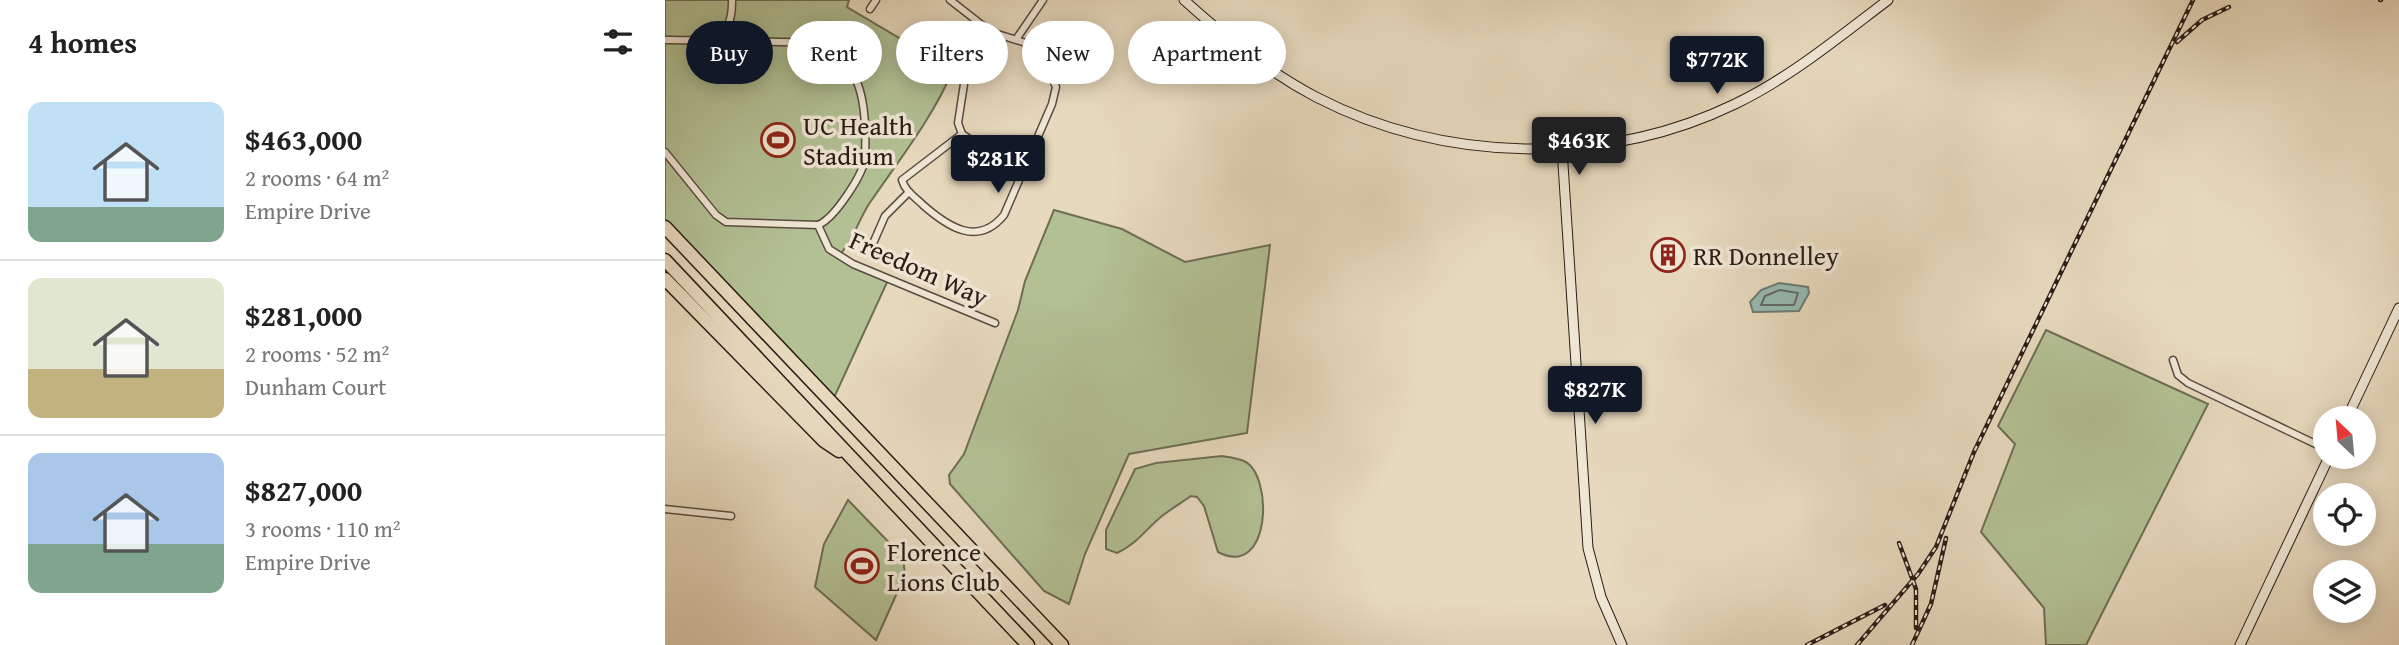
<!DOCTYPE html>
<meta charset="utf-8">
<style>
:root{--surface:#fff;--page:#f2f2f2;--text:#222;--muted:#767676;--line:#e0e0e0;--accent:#111827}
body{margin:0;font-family:"Gentium Book Plus",serif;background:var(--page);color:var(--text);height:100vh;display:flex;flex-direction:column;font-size:26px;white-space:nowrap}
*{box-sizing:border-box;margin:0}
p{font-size:23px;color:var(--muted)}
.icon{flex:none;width:38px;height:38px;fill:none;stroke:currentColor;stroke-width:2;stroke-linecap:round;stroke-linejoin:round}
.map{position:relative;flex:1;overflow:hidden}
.drawer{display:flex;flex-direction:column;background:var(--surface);width:665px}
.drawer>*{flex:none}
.banner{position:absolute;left:21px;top:21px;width:665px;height:63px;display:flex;gap:14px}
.needle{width:46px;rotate:334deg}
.tools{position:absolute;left:1648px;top:406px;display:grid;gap:14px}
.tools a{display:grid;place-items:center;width:63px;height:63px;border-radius:50%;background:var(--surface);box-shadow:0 4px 18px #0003;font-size:35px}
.price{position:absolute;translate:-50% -60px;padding:0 16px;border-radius:7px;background:var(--accent);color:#fff;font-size:23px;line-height:46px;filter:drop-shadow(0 2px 4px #0008)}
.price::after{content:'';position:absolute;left:50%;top:42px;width:21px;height:16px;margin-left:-10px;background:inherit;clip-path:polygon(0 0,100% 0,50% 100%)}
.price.selected{background:#222;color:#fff}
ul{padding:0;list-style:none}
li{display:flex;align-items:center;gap:21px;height:175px;padding:0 28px}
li+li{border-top:2px solid var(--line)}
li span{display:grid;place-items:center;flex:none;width:196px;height:140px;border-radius:14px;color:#555}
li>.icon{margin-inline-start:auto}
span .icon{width:84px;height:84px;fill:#fffc;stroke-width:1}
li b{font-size:30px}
h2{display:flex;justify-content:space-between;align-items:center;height:84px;padding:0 28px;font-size:30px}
.pill{padding:0 24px;border-radius:32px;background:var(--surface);box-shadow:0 4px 18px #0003;font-size:24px;line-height:63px}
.pill.selected{background:var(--accent);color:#fff}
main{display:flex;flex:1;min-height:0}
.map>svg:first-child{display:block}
</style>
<main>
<section class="drawer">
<h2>4 homes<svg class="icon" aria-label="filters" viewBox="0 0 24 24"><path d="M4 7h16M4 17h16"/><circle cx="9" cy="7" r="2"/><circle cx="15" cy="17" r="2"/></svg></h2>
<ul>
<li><span style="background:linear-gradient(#bfe0f5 75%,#7fa58c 0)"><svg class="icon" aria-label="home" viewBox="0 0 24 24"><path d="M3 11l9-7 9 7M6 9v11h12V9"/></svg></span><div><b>$463,000</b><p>2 rooms · 64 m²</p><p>Empire Drive</p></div></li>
<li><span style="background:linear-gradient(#dfe7d0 65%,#c2b280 0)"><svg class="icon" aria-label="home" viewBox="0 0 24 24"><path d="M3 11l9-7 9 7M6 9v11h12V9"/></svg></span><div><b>$281,000</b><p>2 rooms · 52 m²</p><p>Dunham Court</p></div></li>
<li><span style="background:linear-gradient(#a9c7e8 65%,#7fa58c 0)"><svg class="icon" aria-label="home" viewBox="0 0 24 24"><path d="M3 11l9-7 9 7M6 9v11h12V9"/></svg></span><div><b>$827,000</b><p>3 rooms · 110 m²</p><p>Empire Drive</p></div></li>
</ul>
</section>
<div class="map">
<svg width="1734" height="645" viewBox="0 0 1734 645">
<rect width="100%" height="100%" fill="#e7d9bd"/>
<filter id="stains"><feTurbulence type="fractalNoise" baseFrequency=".00286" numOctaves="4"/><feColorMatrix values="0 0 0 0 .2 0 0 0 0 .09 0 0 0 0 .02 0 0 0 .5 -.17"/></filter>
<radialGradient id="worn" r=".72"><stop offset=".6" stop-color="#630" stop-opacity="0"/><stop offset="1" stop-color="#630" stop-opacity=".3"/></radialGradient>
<g fill="#b2c094" stroke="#6e6e55" stroke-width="2">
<path d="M0 0H184L182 7 288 70C267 119 234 160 204 204 192 223 190 237 174 256L224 278 167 402 0 227Z"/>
<path d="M389 210 457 229 520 262 605 245 582 433 464 454 420 554 404 604 379 591 285 484 284 475 299 454 353 310 360 281Z"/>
<path d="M1381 330 1543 404 1421 645H1381L1379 608 1316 532 1350 444 1333 426Z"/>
<path d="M557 456C564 457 572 458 579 461 609 475 606 580 553 552L539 506 532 497 526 496C516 503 506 509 497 516 481 529 472 544 452 553L441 549V530L470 469 491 463Z"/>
<path d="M183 500 238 557 240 575 211 640 150 587 159 544Z"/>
</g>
<path fill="#97bab1" stroke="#6b7b73" stroke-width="2" d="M1114 283 1143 287 1144 293 1134 311 1088 312 1085 302 1096 290Z"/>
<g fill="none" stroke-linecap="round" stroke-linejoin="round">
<path stroke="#606b64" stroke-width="2" d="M1115 290 1133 293 1129 305H1096L1100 296Z"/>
<g stroke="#594b40" stroke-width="9">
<g id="street">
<path d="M285 0 326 32 361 43 378 58 391 87 387 104 339 215C313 247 283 227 258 205 250 197 240 191 237 180L297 134"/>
<path d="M205 9 211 0"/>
<path d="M60 32C86 46 111 40 139 43 200 50 202 110 200 157 199 174 169 219 153 225"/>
<path d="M352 38 378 0"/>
<path d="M0 40C36 39 68 50 67 0"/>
<path d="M297 134 321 150 365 153"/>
<path d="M297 134 293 123 299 84"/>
<path d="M0 152 51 215 61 222 153 225 164 249 188 264 330 323"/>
<path d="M206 248 220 216 244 192"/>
<path d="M1508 360 1513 375 1523 383 1661 449"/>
<path d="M0 509 66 516"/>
</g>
</g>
<g stroke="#2a1c16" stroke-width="11">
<g id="secondary">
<path d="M519 0C560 37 602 71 651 97 779 163 940 167 1070 104 1126 77 1174 37 1223 0"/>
<path d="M897 149 923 548 936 597 957 645"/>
<path d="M1682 418 1734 308"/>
<path d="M1575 645 1664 457"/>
</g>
</g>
<g stroke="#2a1c16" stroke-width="15">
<g id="highway">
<path d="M0 227 397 645"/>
<path d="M0 260 363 645"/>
<path d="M0 279 159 441 174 451"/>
</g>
</g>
<use href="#street" stroke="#efe6d4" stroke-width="6"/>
<use href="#secondary" stroke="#efe6d4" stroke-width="9"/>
<use href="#highway" stroke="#e7d9bd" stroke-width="12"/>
<g stroke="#2a1c16" stroke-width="4.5">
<g id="rail">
<path d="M1715 0H1716"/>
<path d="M1512 42 1537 20 1564 7"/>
<path d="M1234 543 1251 589V628"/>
<path d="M1142 645 1220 605"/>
<path d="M1192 645 1253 574 1271 547 1309 452 1528 0"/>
<path d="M1247 645 1266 604 1281 538"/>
</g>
</g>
<use href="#rail" stroke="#efe6d4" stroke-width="2" stroke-dasharray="5" stroke-linecap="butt"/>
</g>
<defs>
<g id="stadium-ring" transform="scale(1.75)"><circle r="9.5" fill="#efe6d4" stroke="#8f2418" stroke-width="1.5"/><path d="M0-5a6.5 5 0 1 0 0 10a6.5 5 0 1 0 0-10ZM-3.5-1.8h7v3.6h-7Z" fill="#8f2418"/></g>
<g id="building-ring" transform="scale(1.75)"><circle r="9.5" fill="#efe6d4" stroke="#8f2418" stroke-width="1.5"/><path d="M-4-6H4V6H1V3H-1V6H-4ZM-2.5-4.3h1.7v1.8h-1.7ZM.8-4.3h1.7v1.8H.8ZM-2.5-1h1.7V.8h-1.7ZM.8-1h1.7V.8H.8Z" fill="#8f2418"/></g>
</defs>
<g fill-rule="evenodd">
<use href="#stadium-ring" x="113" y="140"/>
<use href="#building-ring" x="1003" y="255"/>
<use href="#stadium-ring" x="197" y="566"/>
</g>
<g text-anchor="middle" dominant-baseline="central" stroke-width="7" stroke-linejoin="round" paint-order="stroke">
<g font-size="26" fill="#2a1c16" stroke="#efe6d4" text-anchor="start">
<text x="138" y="125">UC Health<tspan x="138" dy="30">Stadium</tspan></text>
<text x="1028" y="255">RR Donnelley</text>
<text x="222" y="551">Florence<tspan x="222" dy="30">Lions Club</tspan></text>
</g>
<g font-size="26" fill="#2a1c16" stroke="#efe6d4">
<text transform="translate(254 268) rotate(24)">Freedom Way</text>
</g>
</g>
<rect width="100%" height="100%" filter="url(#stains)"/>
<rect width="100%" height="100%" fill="url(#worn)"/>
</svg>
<div class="tools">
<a><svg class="needle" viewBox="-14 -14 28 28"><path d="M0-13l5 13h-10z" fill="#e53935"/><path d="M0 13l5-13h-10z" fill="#767676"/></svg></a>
<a><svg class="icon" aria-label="locate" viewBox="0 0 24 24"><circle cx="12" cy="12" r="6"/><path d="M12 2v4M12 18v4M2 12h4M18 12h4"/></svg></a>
<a><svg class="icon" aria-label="layers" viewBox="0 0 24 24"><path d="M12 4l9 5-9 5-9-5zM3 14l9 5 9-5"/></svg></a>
</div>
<b class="price" style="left:1052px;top:96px">$772K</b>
<b class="price selected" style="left:914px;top:177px">$463K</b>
<b class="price" style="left:333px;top:195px">$281K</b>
<b class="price" style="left:930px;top:426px">$827K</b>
<div class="banner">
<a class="pill selected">Buy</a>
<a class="pill">Rent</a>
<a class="pill">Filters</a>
<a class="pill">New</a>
<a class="pill">Apartment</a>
</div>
</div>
</main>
